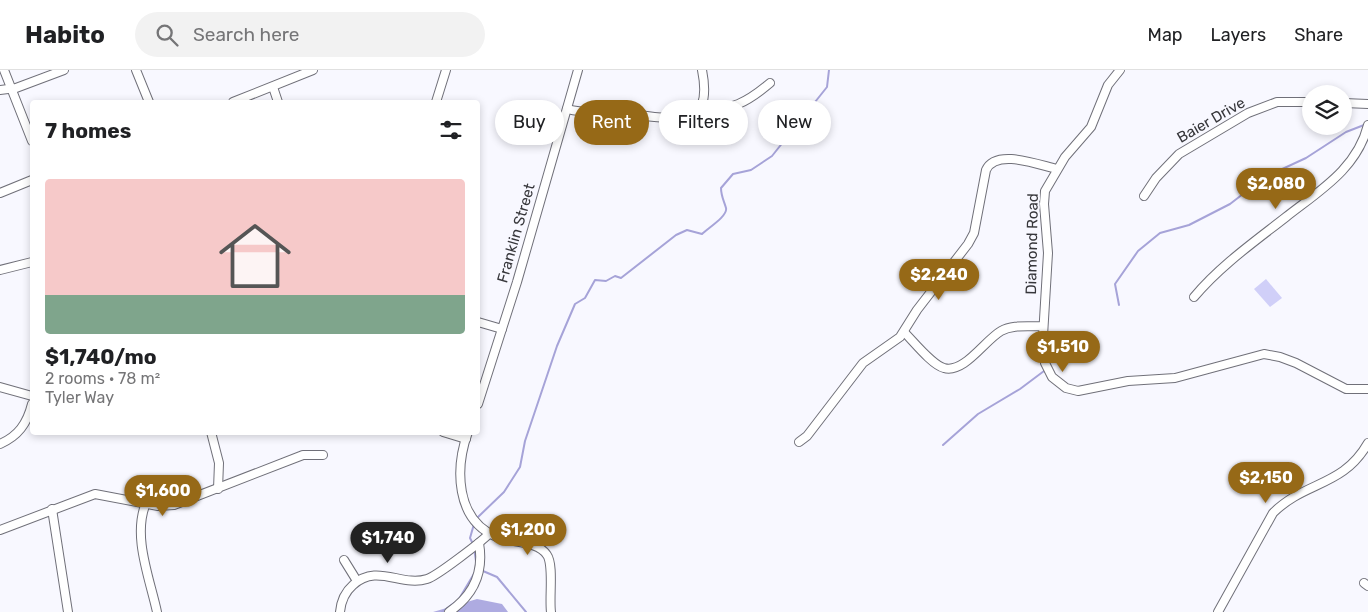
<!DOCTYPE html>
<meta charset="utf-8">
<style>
:root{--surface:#fff;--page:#f2f2f2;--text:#202124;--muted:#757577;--line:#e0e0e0;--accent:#966917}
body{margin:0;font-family:Rubik,sans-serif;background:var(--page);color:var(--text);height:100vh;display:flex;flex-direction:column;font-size:19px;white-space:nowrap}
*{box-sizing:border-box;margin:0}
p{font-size:16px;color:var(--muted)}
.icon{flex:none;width:28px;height:28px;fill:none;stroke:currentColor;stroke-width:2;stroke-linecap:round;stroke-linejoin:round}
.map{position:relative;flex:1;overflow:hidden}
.panel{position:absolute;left:30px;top:30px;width:450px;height:335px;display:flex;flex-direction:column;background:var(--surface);border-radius:5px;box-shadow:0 2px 8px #0003}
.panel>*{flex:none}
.guide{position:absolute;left:495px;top:30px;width:475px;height:45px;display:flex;gap:10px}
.tools{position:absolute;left:1302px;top:15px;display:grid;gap:10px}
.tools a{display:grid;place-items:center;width:50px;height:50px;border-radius:50%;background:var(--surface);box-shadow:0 2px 8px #0003;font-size:25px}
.price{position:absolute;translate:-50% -42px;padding:0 11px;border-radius:18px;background:var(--accent);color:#fff;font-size:16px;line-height:32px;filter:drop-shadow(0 1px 2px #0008)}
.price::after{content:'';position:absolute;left:50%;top:30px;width:15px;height:11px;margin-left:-8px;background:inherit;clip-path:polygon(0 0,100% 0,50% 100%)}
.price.active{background:#222;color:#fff}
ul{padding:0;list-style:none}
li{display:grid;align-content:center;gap:10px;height:265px;padding:0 15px}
li span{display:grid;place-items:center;height:155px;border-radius:5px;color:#555}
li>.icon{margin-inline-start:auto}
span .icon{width:90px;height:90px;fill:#fffc;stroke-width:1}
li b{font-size:21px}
h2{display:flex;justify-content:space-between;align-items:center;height:60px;padding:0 15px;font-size:21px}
.chip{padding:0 18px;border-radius:22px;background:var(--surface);box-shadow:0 2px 8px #0003;font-size:18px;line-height:45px}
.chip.active{background:var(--accent);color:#fff}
header{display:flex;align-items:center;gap:30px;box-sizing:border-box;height:70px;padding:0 25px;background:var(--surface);border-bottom:1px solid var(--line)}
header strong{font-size:24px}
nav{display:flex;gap:28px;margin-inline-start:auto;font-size:18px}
.search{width:350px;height:45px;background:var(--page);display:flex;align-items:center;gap:12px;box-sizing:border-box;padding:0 18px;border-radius:28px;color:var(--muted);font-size:19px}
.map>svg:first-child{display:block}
</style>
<header>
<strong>Habito</strong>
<div class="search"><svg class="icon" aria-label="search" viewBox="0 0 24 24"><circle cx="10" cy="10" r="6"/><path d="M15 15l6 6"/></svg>Search here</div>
<nav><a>Map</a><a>Layers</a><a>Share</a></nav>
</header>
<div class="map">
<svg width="1368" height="542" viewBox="0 0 1368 542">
<rect width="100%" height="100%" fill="#f8f8ff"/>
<path fill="#d0cff8" d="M1266 209 1282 228 1270 237 1254 219Z"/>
<path fill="#aeabe1" d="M477 529 502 534 508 542H433Z"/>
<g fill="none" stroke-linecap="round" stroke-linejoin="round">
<g stroke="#a6a3d8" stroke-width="2">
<path d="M1119 235 1115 214 1138 181 1160 163 1189 155 1230 134 1265 107 1306 88 1346 62 1364 55"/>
<path d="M943 375 978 344 1020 319 1044 301"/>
<path d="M477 448 504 422 520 397 525 371 557 276 575 234 585 228 595 210 606 211 615 206 621 208 676 165 687 160 702 164C708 158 728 146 726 138 724 131 721 126 721 118L733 104 751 100 772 86 827 17 829 0"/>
<path d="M473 474 470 468 474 454"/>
<path d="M474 478 476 491"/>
<path d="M483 501 497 507 526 542"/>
<path d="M459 529 475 502"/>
<path d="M442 542 454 533"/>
</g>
<g stroke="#707079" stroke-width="10">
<g id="minor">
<path d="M4 0 32 71"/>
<path d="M136 0 149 32"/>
<path d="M1120 0 1108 15 1091 57 1065 87 1045 121 1044 134 1048 183 1043 266 1045 293 1052 307 1066 318 1078 321 1128 311 1175 308 1264 284 1280 287 1296 293 1346 319H1368"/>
<path d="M273 17 278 32"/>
<path d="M0 20 16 18 64 0"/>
<path d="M233 32 313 0"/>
<path d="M436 32 446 0"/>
<path d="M1344 33 1368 34"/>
<path d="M702 34C727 46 751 29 770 13"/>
<path d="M567 39C582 43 595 42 610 42 637 43 666 52 693 46 707 37 705 15 702 0"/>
<path d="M0 123 32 110"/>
<path d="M1144 126 1156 108 1179 84 1248 43 1277 32H1311"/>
<path d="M0 200 32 192"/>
<path d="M1194 227C1220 196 1254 172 1286 147 1319 121 1357 99 1368 55"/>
<path d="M478 252 502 259"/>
<path d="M904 262C914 272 932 295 944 298 964 304 985 270 1001 261 1013 254 1029 257 1043 256"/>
<path d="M0 317 32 326"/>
<path d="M478 334 517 212 578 0"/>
<path d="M211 362 219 393 218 419"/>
<path d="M443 362 466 369"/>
<path d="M468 362C455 398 455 450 497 467 512 473 538 471 547 485 554 495 549 527 551 542"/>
<path d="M799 372 807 366 863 293 900 267 917 240 968 174 974 163 986 100C996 78 1039 95 1057 99"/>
<path d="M0 374C18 366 27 354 32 334"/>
<path d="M146 433C132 466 150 509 157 542"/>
<path d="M52 439 68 542"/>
<path d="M0 460 95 424 158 436 174 435 303 385H323"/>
<path d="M344 490 357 511"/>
<path d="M1364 513 1368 516"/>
<path d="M340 542C341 531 345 522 353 515 377 493 401 517 427 509 437 506 481 472 490 463"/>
<path d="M449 542C474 525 484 502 479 473"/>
<path d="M1218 542 1273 443C1305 411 1343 417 1368 373"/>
</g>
</g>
<use href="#minor" stroke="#fff" stroke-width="8"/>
</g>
<g text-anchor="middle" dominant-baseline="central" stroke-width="4" stroke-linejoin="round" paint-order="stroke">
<g font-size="15" fill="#37373b" stroke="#f8f8ff">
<text transform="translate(1211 50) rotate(-30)">Baier Drive</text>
<text transform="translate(516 163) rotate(-74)">Franklin Street</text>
<text transform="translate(1032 174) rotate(-89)">Diamond Road</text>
</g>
</g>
</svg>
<div class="tools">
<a><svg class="icon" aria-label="layers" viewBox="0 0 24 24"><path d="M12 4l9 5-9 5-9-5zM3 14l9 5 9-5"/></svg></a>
</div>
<b class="price" style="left:1276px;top:140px">$2,080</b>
<b class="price" style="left:939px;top:231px">$2,240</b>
<b class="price" style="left:1063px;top:303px">$1,510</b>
<b class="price" style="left:1266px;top:434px">$2,150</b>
<b class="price" style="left:163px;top:447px">$1,600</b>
<b class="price" style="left:528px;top:486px">$1,200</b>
<b class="price active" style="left:388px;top:494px">$1,740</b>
<div class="guide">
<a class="chip">Buy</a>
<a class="chip active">Rent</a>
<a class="chip">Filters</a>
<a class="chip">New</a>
</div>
<section class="panel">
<h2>7 homes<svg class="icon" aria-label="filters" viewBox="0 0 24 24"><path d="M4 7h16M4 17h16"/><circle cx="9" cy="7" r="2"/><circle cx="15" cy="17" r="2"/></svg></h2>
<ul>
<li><span style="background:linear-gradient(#f6c9c9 75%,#7fa58c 0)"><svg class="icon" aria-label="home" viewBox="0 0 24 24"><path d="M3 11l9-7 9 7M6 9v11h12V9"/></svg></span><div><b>$1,740/mo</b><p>2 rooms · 78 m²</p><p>Tyler Way</p></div></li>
</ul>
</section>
</div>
